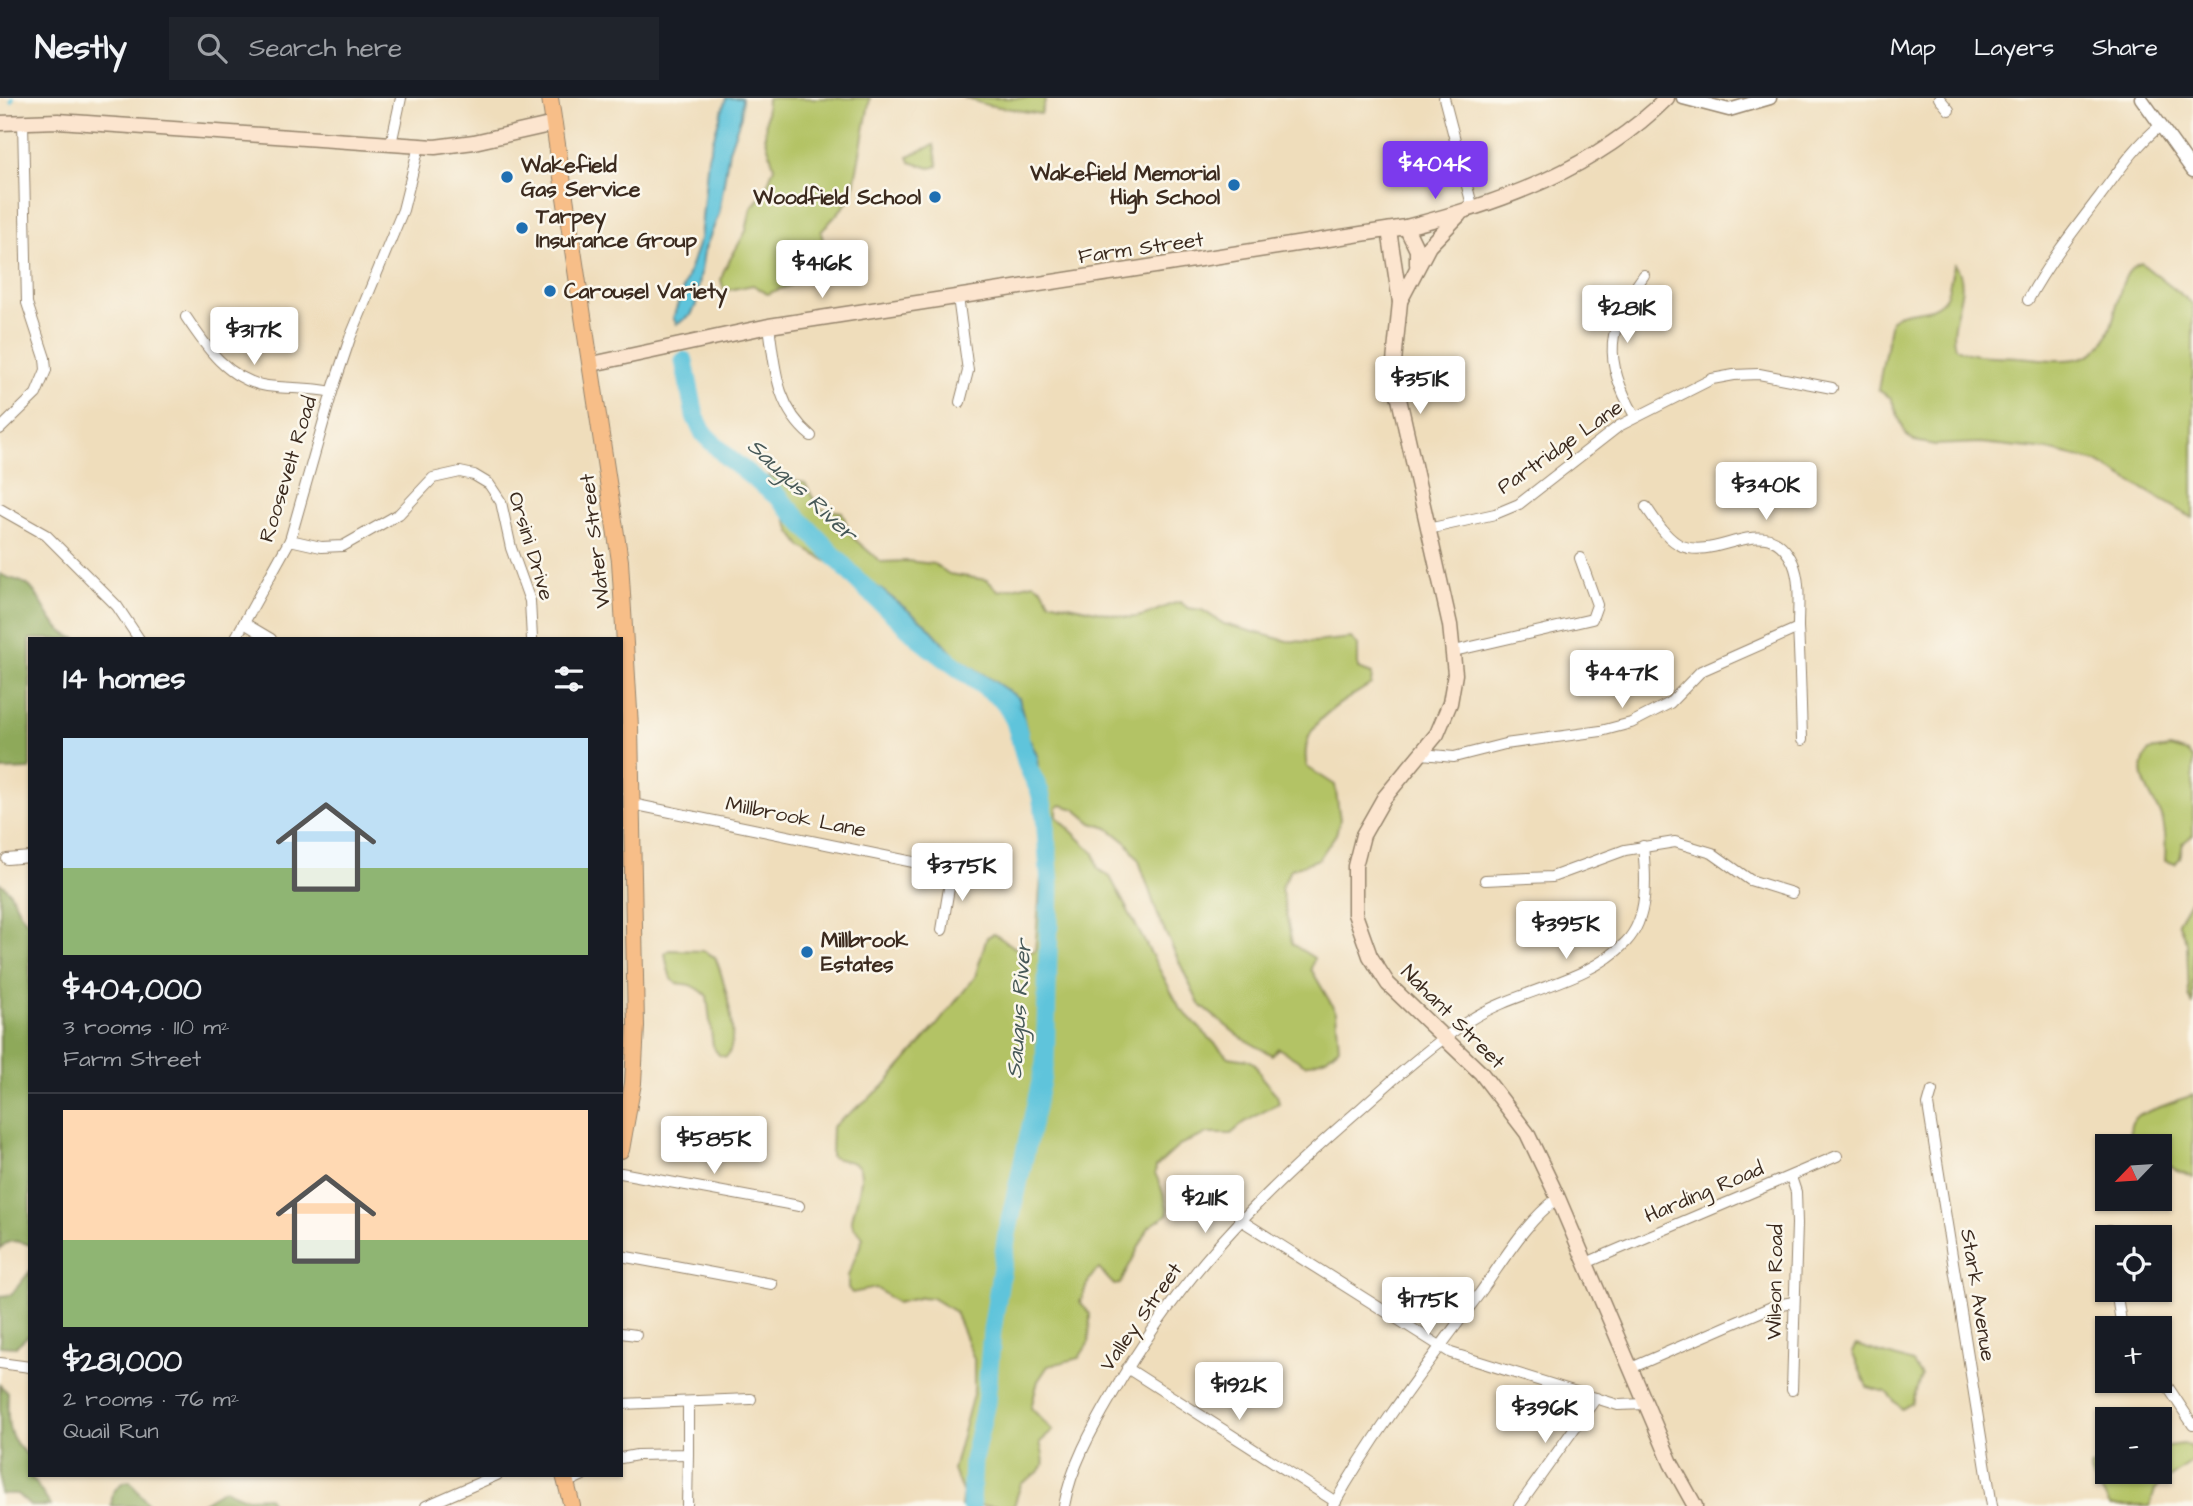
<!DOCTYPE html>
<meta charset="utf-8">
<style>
:root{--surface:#171b24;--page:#20242c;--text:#f1f3f6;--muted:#9ea1a6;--line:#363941;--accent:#7c3aed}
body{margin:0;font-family:"Architects Daughter",sans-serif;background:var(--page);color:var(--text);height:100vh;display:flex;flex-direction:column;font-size:26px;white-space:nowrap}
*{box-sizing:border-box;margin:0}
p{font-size:23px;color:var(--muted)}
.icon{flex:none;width:38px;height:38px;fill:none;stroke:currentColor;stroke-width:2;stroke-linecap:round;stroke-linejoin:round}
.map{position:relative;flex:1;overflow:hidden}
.panel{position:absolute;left:28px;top:539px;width:595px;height:840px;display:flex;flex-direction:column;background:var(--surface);border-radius:0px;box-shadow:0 2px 5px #0004}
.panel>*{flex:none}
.needle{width:46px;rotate:245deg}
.controls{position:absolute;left:2095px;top:1036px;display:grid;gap:14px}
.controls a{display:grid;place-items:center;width:77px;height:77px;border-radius:0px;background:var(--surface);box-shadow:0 2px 5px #0004;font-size:35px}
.price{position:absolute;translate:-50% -60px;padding:0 16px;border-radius:7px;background:#fff;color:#222;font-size:23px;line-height:46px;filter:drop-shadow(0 2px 4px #0008)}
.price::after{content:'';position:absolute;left:50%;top:42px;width:21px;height:16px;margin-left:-10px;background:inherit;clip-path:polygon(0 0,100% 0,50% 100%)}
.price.active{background:var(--accent);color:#fff}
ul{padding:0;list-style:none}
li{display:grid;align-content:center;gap:14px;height:371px;padding:0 35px}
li+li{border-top:2px solid var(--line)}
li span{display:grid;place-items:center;height:217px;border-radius:0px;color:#555}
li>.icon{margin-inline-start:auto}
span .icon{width:126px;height:126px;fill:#fffc;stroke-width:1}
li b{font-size:30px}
h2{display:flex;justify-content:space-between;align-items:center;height:84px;padding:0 35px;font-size:30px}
header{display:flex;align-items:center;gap:42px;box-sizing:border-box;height:98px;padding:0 35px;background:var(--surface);border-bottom:2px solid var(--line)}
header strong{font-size:33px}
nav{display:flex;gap:38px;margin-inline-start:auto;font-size:24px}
.search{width:490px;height:63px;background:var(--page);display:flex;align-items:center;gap:18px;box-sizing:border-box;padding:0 24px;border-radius:0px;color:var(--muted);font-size:26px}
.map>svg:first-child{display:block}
</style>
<header>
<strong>Nestly</strong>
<div class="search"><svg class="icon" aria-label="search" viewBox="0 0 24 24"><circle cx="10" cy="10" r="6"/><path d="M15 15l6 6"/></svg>Search here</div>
<nav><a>Map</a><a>Layers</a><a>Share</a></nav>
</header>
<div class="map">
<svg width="2193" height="1408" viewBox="0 0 2193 1408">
<rect width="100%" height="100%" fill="#fbf7ec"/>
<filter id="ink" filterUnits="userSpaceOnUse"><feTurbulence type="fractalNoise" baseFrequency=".0143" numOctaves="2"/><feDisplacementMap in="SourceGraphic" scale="14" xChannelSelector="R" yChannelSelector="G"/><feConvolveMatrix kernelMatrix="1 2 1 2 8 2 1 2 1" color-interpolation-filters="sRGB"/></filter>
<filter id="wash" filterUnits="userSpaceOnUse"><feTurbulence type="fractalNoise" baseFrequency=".00686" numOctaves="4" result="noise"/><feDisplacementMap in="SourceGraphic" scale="28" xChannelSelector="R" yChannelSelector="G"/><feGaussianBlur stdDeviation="1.57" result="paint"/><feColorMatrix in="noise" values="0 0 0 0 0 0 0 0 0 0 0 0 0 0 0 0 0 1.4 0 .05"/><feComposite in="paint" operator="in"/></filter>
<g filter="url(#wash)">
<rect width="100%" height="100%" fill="#efddbb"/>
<g fill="#b3c365" stroke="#777642" stroke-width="2">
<path d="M767 0H870L852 99 821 134 823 143 837 159 836 168 829 173 767 196 753 187 724 193 721 182 724 172 746 133 751 110 765 93 774 69 765 38Z"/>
<path d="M964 0H1046L1041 16 987 7Z"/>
<path d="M934 47 938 68 930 70 910 64 908 58Z"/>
<path d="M2141 165 2193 206V420L2097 364 2048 352 1980 345 1935 347 1914 343 1906 337 1891 300 1878 292 1891 222C1906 207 1933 219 1946 198 1951 189 1950 176 1955 166 1974 191 1946 222 1955 249 1972 261 1998 257 2018 259 2040 260 2066 266 2087 258 2125 243 2109 174 2141 165Z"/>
<path d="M769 378 805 385 819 411 842 414 851 438 881 464 907 463 934 466 949 476 987 482 999 493 1034 485 1042 490 1049 503 1125 519C1145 522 1160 508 1180 504L1188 510 1202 512 1224 526 1287 543 1314 544 1351 540 1358 547V571L1372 576 1371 586C1341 606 1297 624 1307 669L1335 687 1340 722 1336 736 1319 761 1291 771 1281 790 1292 846 1314 860 1311 871 1336 914 1339 949 1326 960 1305 967 1278 950 1272 957 1240 939 1199 906 1160 823 1139 763 1127 745 1108 730 1092 725 1075 711 1061 707 1057 710V719L1094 755 1098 771 1110 779 1180 910 1228 959 1249 962 1255 966 1262 980 1277 997 1279 1005 1245 1024 1231 1036H1207L1181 1046 1156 1069 1155 1076C1159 1082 1169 1109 1168 1116L1149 1129 1120 1186 1114 1187 1099 1171C1088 1178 1085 1194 1080 1204L1090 1216 1089 1244 1079 1260 1048 1268 1038 1283 1031 1310 1053 1333 1040 1344C1048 1373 1044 1370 1021 1386L1014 1408H961L963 1395 953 1372 974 1292V1261L955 1214 932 1200 922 1199 897 1205 876 1190 852 1195 848 1190V1178L863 1140C860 1132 851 1131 852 1122 853 1111 868 1076 857 1067 849 1061 838 1064 831 1058L832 1029 883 989 936 928 975 879 987 839 994 836 1023 855 1035 853 1047 704 1037 679 1038 659 1028 639 1019 600 954 557 927 527 883 493 858 477 839 470 802 449 791 434 782 409 766 382Z"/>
<path d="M2170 650 2188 655 2193 661V737L2183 745 2180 760 2175 766 2165 762C2166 748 2166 730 2161 718 2151 697 2132 675 2149 653Z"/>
<path d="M2193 798V908L2189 898 2187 845 2178 824Z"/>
<path d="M669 852 704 853 715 859C723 877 742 944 726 959L719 957 713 949 707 898C679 871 673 906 665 855Z"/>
<path d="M2193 997V1079L2160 1064V1048H2136C2129 1038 2127 1026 2138 1017Z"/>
<path d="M1856 1247 1913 1265 1921 1278 1912 1305 1902 1311 1886 1294 1867 1289 1852 1254Z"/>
<path d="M2184 1346 2191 1349 2193 1363 2156 1389 2150 1408H2110C2103 1392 2092 1386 2090 1369L2107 1360V1374H2160V1349Z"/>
</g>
<g fill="#8ea95a" stroke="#646a3c" stroke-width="2">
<path d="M0 476C10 482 22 481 30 489 49 509 47 530 77 541H30V671L0 672Z"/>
<path d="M0 785C16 794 15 816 30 825V1147C18 1143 8 1140 0 1151Z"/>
<path d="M30 1173V1236L15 1249 0 1248V1198L11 1197Z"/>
<path d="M0 1287 8 1295C7 1324 6 1341 30 1359V1377L51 1408H30L17 1396H0Z"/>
<path d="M130 1383 149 1408H111L113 1394 123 1384Z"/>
<path d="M224 1391 245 1400 268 1399 274 1408H196Z"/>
</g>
<g fill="#5ec4db" stroke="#4c777c" stroke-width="2">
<path d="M726 0H742L741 18 729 52 719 116 704 153 696 207 691 217 677 226 673 220 700 141 708 58Z"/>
<path d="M839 470 858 477 883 493 927 527 954 557 1019 600 1028 639 1038 659 1037 674C1020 656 1024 618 1017 608 994 577 954 566 926 542 897 517 874 486 839 470Z"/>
</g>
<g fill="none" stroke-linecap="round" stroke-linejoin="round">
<path stroke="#5ec4db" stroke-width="3.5" d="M11 4 13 0"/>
<path stroke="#5ec4db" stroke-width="19" d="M684 263 695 318 704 336 728 360 778 399 863 488 928 548 1004 603 1015 623 1027 667 1040 694 1045 719 1050 787 1045 965 1007 1136 992 1233 986 1305 973 1362 971 1408"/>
</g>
</g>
<g filter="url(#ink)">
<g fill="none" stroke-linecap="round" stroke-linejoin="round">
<g stroke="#95846c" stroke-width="12">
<g id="minor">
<path d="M1444 0 1473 111"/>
<path d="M1939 0 1949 12"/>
<path d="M391 46 401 0"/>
<path d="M958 199 968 273 960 304"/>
<path d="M2028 202C2048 165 2074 132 2100 98 2118 74 2136 47 2160 28"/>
<path d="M186 219C206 249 228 282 267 288 288 291 310 289 332 294"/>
<path d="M769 228C775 270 776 309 811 338"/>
<path d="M1635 318C1602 261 1606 230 1644 177"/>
<path d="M0 331 36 296 46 272 45 260 27 205 23 24"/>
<path d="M1646 409C1656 423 1666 441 1682 448 1719 463 1768 410 1793 465 1801 483 1798 509 1798 529 1800 566 1801 604 1802 642"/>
<path d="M0 411 46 437 117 508 139 541"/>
<path d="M1428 431 1495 416 1519 406 1619 328 1712 281 1734 277 1759 276 1832 290"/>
<path d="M290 442 321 449 343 448 399 416 433 380 460 374 474 377 489 386 501 404 511 450 530 503 532 541"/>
<path d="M244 525 271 541"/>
<path d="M235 541 290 442 332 294 350 240 403 112 419 48"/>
<path d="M1454 553 1592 521 1597 507 1580 460"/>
<path d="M1422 656 1454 659 1505 646 1601 633 1631 625 1670 605 1701 573 1798 530"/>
<path d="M632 706 952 772 942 832"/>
<path d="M7 761 30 759"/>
<path d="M1485 782 1552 779 1625 752 1675 744 1712 755 1750 782 1792 795"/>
<path d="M1932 993 1928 1007 1992 1408"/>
<path d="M621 1075 799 1108"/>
<path d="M1791 1079 1796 1094 1797 1126 1792 1292"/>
<path d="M1239 1121 1451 1255 1618 1307 1646 1306"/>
<path d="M2109 1132 2110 1139"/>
<path d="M621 1158 772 1186"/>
<path d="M1586 1165 1837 1058"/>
<path d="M2116 1192 2122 1230"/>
<path d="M621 1235 636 1237"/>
<path d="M0 1265 30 1269"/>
<path d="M1127 1270 1336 1404"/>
<path d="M1631 1270 1776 1207 1794 1204"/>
<path d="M2160 1277 2193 1327"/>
<path d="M621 1306 751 1301"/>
<path d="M621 1360 637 1357 688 1356V1305"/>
<path d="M566 1385 583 1377"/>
<path d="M426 1408 497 1377"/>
<path d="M687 1408 688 1356"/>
<path d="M1064 1408C1071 1369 1092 1331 1112 1297 1180 1177 1257 1100 1360 1011 1396 979 1430 948 1470 922 1518 891 1586 886 1626 844 1649 820 1646 778 1643 748"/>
<path d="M1333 1408C1375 1333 1429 1264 1480 1195 1504 1162 1525 1124 1558 1100"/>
<path d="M1519 1408 1596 1300"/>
</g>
</g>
<g stroke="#95846c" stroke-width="15">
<g id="tertiary">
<path d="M1683 0 1729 12 1770 0"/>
<path d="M2141 0 2193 73"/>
</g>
</g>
<g stroke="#95846c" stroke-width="17">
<g id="secondary">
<path d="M0 25 58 23 435 49 474 44 554 26"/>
<path d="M1406 129 1417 152V166"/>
<path d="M1389 132 1400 204 1393 274 1450 527 1455 576 1450 605 1437 636 1384 700 1363 737 1355 768V816L1370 858 1388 886 1481 975 1527 1035 1558 1100 1671 1365 1695 1408"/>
<path d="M1400 203 1429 148 1459 117"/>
<path d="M592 266 769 228 1406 129C1502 105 1595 71 1667 0"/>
</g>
</g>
<g stroke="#95846c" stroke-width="18">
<g id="primary">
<path d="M550 0 620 463 630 629 636 928 633 985 621 1052"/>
<path d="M564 1377 572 1408"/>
</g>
</g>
<use href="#minor" stroke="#fff" stroke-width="10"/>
<use href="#tertiary" stroke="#fff" stroke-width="12"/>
<use href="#secondary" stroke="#fce5cf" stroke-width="14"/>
<use href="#primary" stroke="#f7be88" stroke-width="16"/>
</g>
</g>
<g fill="#1f6fb2" stroke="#fbf7ec" stroke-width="2.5">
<circle cx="507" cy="79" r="7"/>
<circle cx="1234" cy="87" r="7"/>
<circle cx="935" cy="99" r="7"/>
<circle cx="522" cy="130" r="7"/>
<circle cx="550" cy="193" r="7"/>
<circle cx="807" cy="854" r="7"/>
</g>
<g text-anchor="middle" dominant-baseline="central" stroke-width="5" stroke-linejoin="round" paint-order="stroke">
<g font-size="21" font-weight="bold" fill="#3b2a1e" stroke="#fbf7ec" text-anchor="start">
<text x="521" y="67">Wakefield<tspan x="521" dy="24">Gas Service</tspan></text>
<text x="1220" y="75" text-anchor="end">Wakefield Memorial<tspan x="1220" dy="24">High School</tspan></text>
<text x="921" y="99" text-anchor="end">Woodfield School</text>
<text x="536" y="118">Tarpey<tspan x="536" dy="24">Insurance Group</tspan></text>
<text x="564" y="193">Carousel Variety</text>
<text x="821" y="842">Millbrook<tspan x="821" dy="24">Estates</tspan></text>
</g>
<g font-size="21" fill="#3b2a1e" stroke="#fbf7ec">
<text transform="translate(1141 150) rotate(-8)">Farm Street</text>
<text transform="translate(1560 349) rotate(-35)">Partridge Lane</text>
<text transform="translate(288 371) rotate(-73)">Roosevelt Road</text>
<text transform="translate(595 443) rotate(-97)">Water Street</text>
<text transform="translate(531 448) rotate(73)">Orsini Drive</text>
<text transform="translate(796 719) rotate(11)">Millbrook Lane</text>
<text transform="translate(1453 919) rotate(45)">Nahant Street</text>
<text transform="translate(1704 1094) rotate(-23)">Harding Road</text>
<text transform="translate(1775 1184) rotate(-89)">Wilson Road</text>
<text transform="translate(1978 1197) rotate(81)">Stark Avenue</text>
<text transform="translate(1141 1219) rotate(-55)">Valley Street</text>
</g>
<g font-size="23" font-style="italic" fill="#465857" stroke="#fbf7ec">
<text transform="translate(802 392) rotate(43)">Saugus River</text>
<text transform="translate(1019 911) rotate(-86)">Saugus River</text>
</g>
</g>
</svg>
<div class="controls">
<a><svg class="needle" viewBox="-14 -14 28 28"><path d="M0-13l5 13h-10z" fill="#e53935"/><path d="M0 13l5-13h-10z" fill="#9ea1a6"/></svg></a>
<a><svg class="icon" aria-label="locate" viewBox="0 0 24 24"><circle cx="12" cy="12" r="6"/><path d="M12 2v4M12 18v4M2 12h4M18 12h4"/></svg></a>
<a>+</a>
<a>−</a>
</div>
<b class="price active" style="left:1435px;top:103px">$404K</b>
<b class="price" style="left:822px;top:202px">$416K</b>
<b class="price" style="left:1627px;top:247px">$281K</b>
<b class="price" style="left:254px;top:269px">$317K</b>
<b class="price" style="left:1420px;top:318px">$351K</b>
<b class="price" style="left:1766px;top:424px">$340K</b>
<b class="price" style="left:1622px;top:612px">$447K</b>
<b class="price" style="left:962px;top:805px">$375K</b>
<b class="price" style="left:1566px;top:863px">$395K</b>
<b class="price" style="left:714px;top:1078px">$585K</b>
<b class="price" style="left:1205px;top:1137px">$211K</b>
<b class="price" style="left:1428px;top:1239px">$175K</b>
<b class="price" style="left:1239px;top:1324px">$192K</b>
<b class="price" style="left:1545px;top:1347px">$396K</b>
<section class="panel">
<h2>14 homes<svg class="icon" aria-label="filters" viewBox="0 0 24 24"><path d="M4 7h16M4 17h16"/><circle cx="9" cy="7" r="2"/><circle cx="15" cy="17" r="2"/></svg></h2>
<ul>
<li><span style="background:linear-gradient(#bfe0f5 60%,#8fb573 0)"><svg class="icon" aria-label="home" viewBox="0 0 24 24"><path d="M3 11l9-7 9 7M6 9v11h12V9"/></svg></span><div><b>$404,000</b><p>3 rooms · 110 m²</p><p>Farm Street</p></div></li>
<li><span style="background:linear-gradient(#ffd9b3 60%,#8fb573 0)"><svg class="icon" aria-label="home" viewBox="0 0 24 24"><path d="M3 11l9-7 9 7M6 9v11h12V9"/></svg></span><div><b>$281,000</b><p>2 rooms · 76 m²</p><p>Quail Run</p></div></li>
</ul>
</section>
</div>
